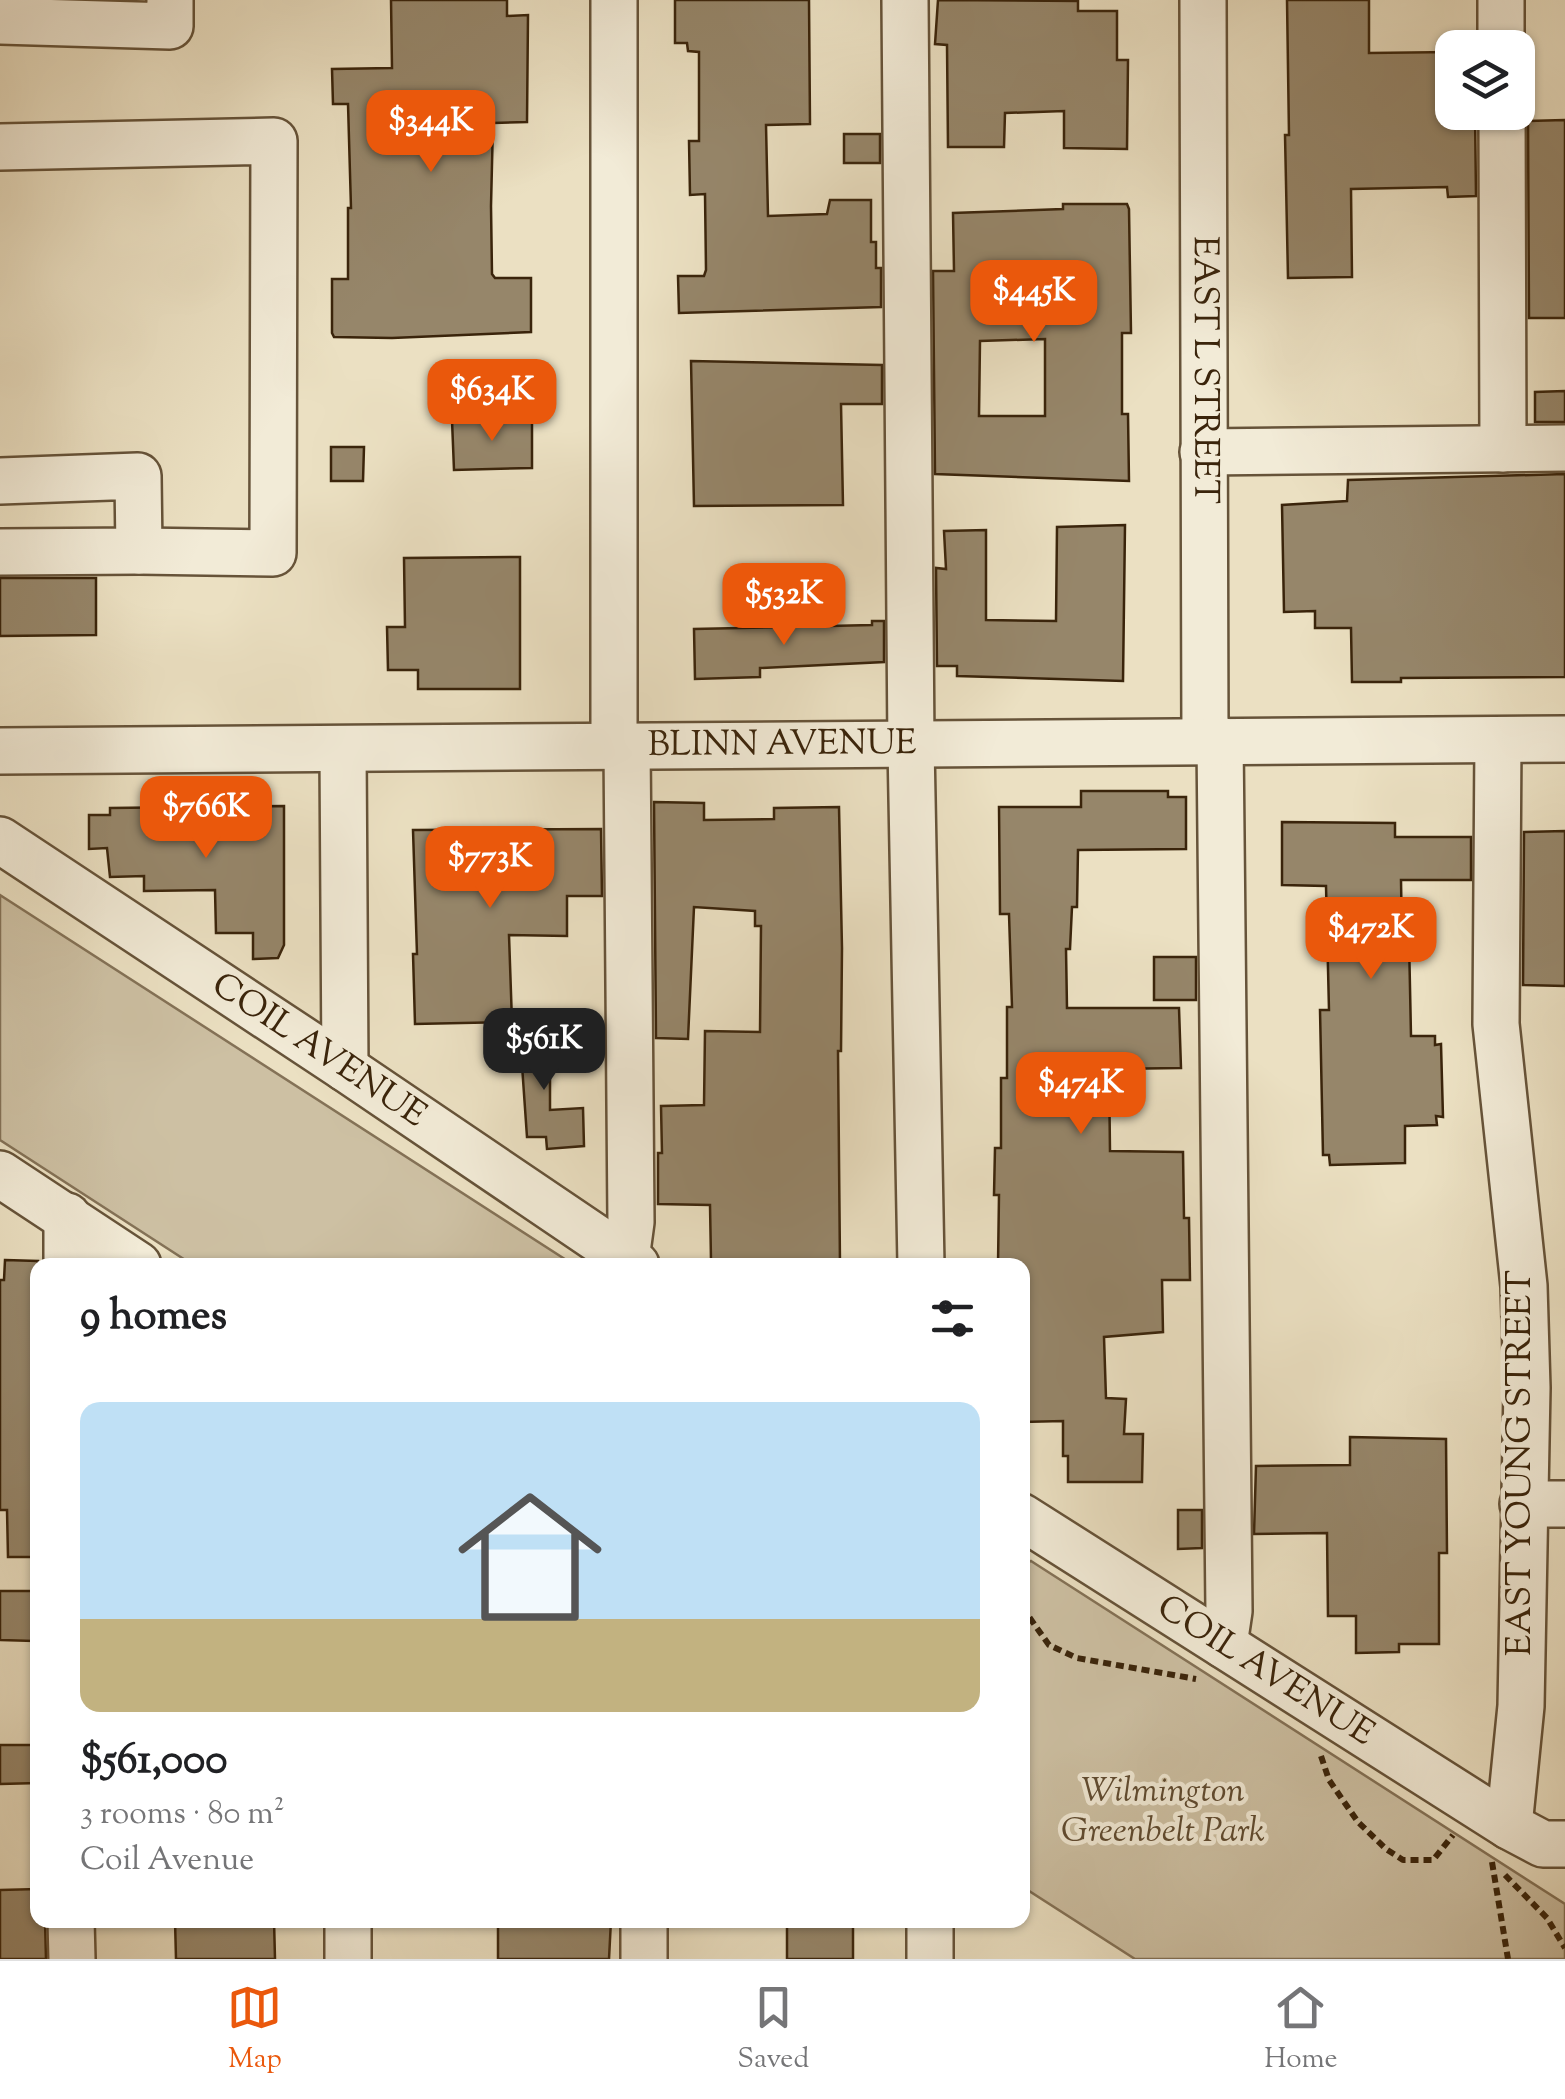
<!DOCTYPE html>
<meta charset="utf-8">
<style>
:root{--surface:#fff;--page:#f2f2f2;--text:#202124;--muted:#757577;--line:#e0e0e0;--accent:#ea580c}
body{margin:0;font-family:"Sorts Mill Goudy",serif;background:var(--page);color:var(--text);height:100vh;display:flex;flex-direction:column;font-size:38px;white-space:nowrap}
*{box-sizing:border-box;margin:0}
p{font-size:32px;color:var(--muted)}
.icon{flex:none;width:55px;height:55px;fill:none;stroke:currentColor;stroke-width:2;stroke-linecap:round;stroke-linejoin:round}
.map{position:relative;flex:1;overflow:hidden}
.drawer{position:absolute;left:30px;top:1258px;width:1000px;height:670px;display:flex;flex-direction:column;background:var(--surface);border-radius:20px;box-shadow:0 2px 8px #0004}
.drawer>*{flex:none}
.controls{position:absolute;left:1435px;top:30px;display:grid;gap:20px}
.controls a{display:grid;place-items:center;width:100px;height:100px;border-radius:20px;background:var(--surface);box-shadow:0 2px 8px #0004;font-size:50px}
.price{position:absolute;translate:-50% -85px;padding:0 22px;border-radius:20px;background:var(--accent);color:#fff;font-size:32px;line-height:65px;filter:drop-shadow(0 2px 5px #0008)}
.price::after{content:'';position:absolute;left:50%;top:60px;width:30px;height:22px;margin-left:-15px;background:inherit;clip-path:polygon(0 0,100% 0,50% 100%)}
.price.on{background:#222;color:#fff}
ul{padding:0;list-style:none}
li{display:grid;align-content:center;gap:20px;height:530px;padding:0 50px}
li span{display:grid;place-items:center;height:310px;border-radius:20px;color:#555}
li>.icon{margin-inline-start:auto}
span .icon{width:180px;height:180px;fill:#fffc;stroke-width:1}
li b{font-size:42px}
h2{display:flex;justify-content:space-between;align-items:center;height:120px;padding:0 50px;font-size:42px}
.tabs{display:flex;justify-content:space-around;align-items:center;height:140px;border-top:2px solid var(--line);background:var(--surface);font-size:28px;color:var(--muted)}
.tabs a{display:grid;justify-items:center;gap:5px}
.tabs .on{color:var(--accent)}
.map>svg:first-child{display:block}
</style>
<div class="map">
<svg width="1565" height="1959" viewBox="0 0 1565 1959">
<rect width="100%" height="100%" fill="#ebe0c2"/>
<filter id="stains"><feTurbulence type="fractalNoise" baseFrequency=".002" numOctaves="4"/><feColorMatrix values="0 0 0 0 .2 0 0 0 0 .09 0 0 0 0 .02 0 0 0 .5 -.17"/></filter>
<radialGradient id="worn" r=".72"><stop offset=".6" stop-color="#630" stop-opacity="0"/><stop offset="1" stop-color="#630" stop-opacity=".3"/></radialGradient>
<g fill="#cdc0a3" stroke="#847257" stroke-width="2.5">
<path d="M0 895 574 1265H193L0 1140Z"/>
<path d="M1031 1561 1565 1904V1959H1135L1023 1887 1022 1566Z"/>
</g>
<g fill="#96866a" stroke="#3a240b" stroke-width="2.5" fill-rule="evenodd">
<path d="M391 0H507V16L528 15 527 122 493 123 491 206 492 274 495 278H531V332L392 338 334 337 332 333V279H348V208H351L348 104H333L332 69 392 68Z"/>
<path d="M675 0H809L810 124 766 125 768 216 827 214 830 200H871V242H876V268H881V307L679 313 678 276H704L706 270 705 194 690 195 689 141H699V52L688 51 687 43H675Z"/>
<path d="M938 0 1078 1V11H1117V60H1128L1127 149 1064 148V111L1005 113 1004 147H948L947 45 935 44Z"/>
<path d="M1287 0H1369V53L1452 52V112H1475L1476 196 1448 197 1447 187 1351 189 1352 277 1288 278 1285 135H1289Z"/>
<path d="M1565 120V318H1529L1528 121Z"/>
<rect x="844" y="134" width="36" height="29"/>
<path d="M1063 204H1127L1129 209 1131 333H1122V414H1128L1129 481 935 474 933 271H954L953 213 1063 209ZM1045 339V416H979L980 341Z"/>
<path d="M691 361 882 365V404H841L843 505 694 506Z"/>
<path d="M1565 391V422H1535V392Z"/>
<path d="M532 418V468L454 470 452 420Z"/>
<path d="M331 447H364L363 481H331Z"/>
<path d="M1565 474V677L1401 678V682H1352L1351 628H1315V611L1284 612 1282 505 1347 501 1348 480Z"/>
<path d="M1125 525 1123 681 957 676V666H937L936 568 946 569 944 531 986 530V620L1056 621 1057 527Z"/>
<path d="M520 557V689H418V670H388L387 627H405L404 558Z"/>
<path d="M0 578H96V635L0 636Z"/>
<path d="M872 621H884V662L760 668V677L695 679 694 629 872 625Z"/>
<path d="M1081 791H1168V797H1186V849L1078 850 1077 907H1072L1070 949H1066L1067 1008H1179L1181 1068 1109 1069 1110 1151 1183 1152 1184 1218H1189L1190 1280H1162L1163 1332 1104 1337 1106 1398 1126 1399 1124 1434H1143L1142 1482H1068V1456H1063V1421L1022 1422V1265H998L999 1195H994L995 1148H1001V1078H1007V1007H1012L1009 914H1000L999 807H1081Z"/>
<path d="M654 802 704 803V820L774 819V808L839 807 842 948 841 1051H838L840 1265H764V1260H711L710 1205 658 1204V1153H662L661 1106 704 1105 705 1031 760 1032 761 926H755V911L694 907 688 1039 656 1038Z"/>
<path d="M284 806V945L278 958 253 959V933H216L215 890 144 891V876L110 877 107 848 89 849V815H110V808Z"/>
<path d="M1282 822 1395 823V837H1471V880H1401L1402 939H1409L1411 1036H1435V1045L1441 1044 1443 1117 1436 1116 1437 1125 1405 1126V1163L1330 1165 1329 1155H1323L1320 1010H1329L1326 886 1282 885Z"/>
<path d="M601 829 602 896H567V936L509 935 512 1022 415 1024 413 954H417L413 830Z"/>
<path d="M1565 831V986L1523 985 1524 832Z"/>
<rect x="1154" y="957" width="42" height="43"/>
<path d="M513 1029H550V1110L583 1108 584 1146 547 1149 546 1137H527L522 1065H513Z"/>
<path d="M5 1260 38 1261V1557H8L7 1510H0V1280H4Z"/>
<path d="M1350 1437 1446 1439 1447 1553H1439V1644H1399V1652L1356 1653V1616H1328L1327 1533 1254 1534 1256 1466 1350 1465Z"/>
<path d="M1178 1510H1202V1548L1178 1549Z"/>
<path d="M0 1591H34V1641L0 1640Z"/>
<path d="M0 1745H38V1783L0 1784Z"/>
<path d="M38 1889V1920H45L46 1959H0V1890Z"/>
<path d="M175 1920H274L275 1959H176Z"/>
<path d="M498 1920H611L609 1959H498Z"/>
<rect x="787" y="1920" width="66" height="39"/>
</g>
<g fill="none" stroke-linecap="round" stroke-linejoin="round">
<g stroke="#665339" stroke-width="50">
<g id="minor">
<path d="M614 0V745"/>
<path d="M905 0 911 746 921 1265"/>
<path id="s1" d="M1203 0 1205 741"/>
<path d="M1501 0V48"/>
<path d="M0 21 170 26V0"/>
<path d="M1502 112 1503 449"/>
<path d="M0 147 274 141 273 553 139 551"/>
<path d="M1203 452 1565 448"/>
<path d="M0 481 138 476 139 551 0 552"/>
<path d="M1220 740 1229 1611 1224 1645"/>
<path d="M1498 740 1496 1024 1524 1286 1527 1388 1521 1706 1509 1826"/>
<path d="M343 750 345 1068"/>
<path id="s2" d="M0 751 1565 739"/>
<path id="s3" d="M0 840 345 1068 636 1265"/>
<path d="M0 1174 138 1265"/>
<path d="M67 1216V1265"/>
<path d="M626 1259 631 1222 627 745"/>
<path d="M1523 1504H1565"/>
<path id="s4" d="M1022 1517 1509 1826 1543 1844H1565"/>
<path d="M71 1920 72 1959"/>
<path d="M348 1920V1959"/>
<path d="M644 1920V1959"/>
<path d="M930 1920V1959"/>
</g>
</g>
<g stroke="#3a240b" stroke-width="6" stroke-dasharray="8 5" stroke-linecap="butt">
<path d="M1022 1607 1049 1645 1077 1658 1196 1679"/>
<path d="M1321 1756 1329 1780 1358 1822 1386 1849 1403 1860H1433L1453 1835"/>
<path d="M1492 1862 1508 1959"/>
<path d="M1505 1875 1547 1918 1565 1948"/>
</g>
<use href="#minor" stroke="#f2ebd7" stroke-width="45"/>
</g>
<g text-anchor="middle" dominant-baseline="central" stroke-width="9" stroke-linejoin="round" paint-order="stroke">
<g font-size="35" fill="#3a240b" stroke="#f2ebd7">
<text stroke="none"><textPath href="#s1" startOffset="370">EAST L STREET</textPath></text>
<text stroke="none"><textPath href="#s2" startOffset="782">BLINN AVENUE</textPath></text>
<text stroke="none"><textPath href="#s3" startOffset="382">COIL AVENUE</textPath></text>
<text transform="translate(1521 1463) rotate(-90)">EAST YOUNG STREET</text>
<text stroke="none"><textPath href="#s4" startOffset="288">COIL AVENUE</textPath></text>
</g>
<g font-size="35" font-style="italic" fill="#5f4b31" stroke="#f2ebd7">
<text x="1163" y="1792">Wilmington<tspan x="1163" dy="40">Greenbelt Park</tspan></text>
</g>
</g>
<rect width="100%" height="100%" filter="url(#stains)"/>
<rect width="100%" height="100%" fill="url(#worn)"/>
</svg>
<div class="controls">
<a><svg class="icon" aria-label="layers" viewBox="0 0 24 24"><path d="M12 4l9 5-9 5-9-5zM3 14l9 5 9-5"/></svg></a>
</div>
<b class="price" style="left:431px;top:175px">$344K</b>
<b class="price" style="left:1034px;top:345px">$445K</b>
<b class="price" style="left:492px;top:444px">$634K</b>
<b class="price" style="left:784px;top:648px">$532K</b>
<b class="price" style="left:206px;top:861px">$766K</b>
<b class="price" style="left:490px;top:911px">$773K</b>
<b class="price" style="left:1371px;top:982px">$472K</b>
<b class="price on" style="left:544px;top:1093px">$561K</b>
<b class="price" style="left:1081px;top:1137px">$474K</b>
<section class="drawer">
<h2>9 homes<svg class="icon" aria-label="filters" viewBox="0 0 24 24"><path d="M4 7h16M4 17h16"/><circle cx="9" cy="7" r="2"/><circle cx="15" cy="17" r="2"/></svg></h2>
<ul>
<li><span style="background:linear-gradient(#bfe0f5 70%,#c2b280 0)"><svg class="icon" aria-label="home" viewBox="0 0 24 24"><path d="M3 11l9-7 9 7M6 9v11h12V9"/></svg></span><div><b>$561,000</b><p>3 rooms · 80 m²</p><p>Coil Avenue</p></div></li>
</ul>
</section>
</div>
<nav class="tabs">
<a class="on"><svg class="icon" aria-label="map" viewBox="0 0 24 24"><path d="M3 6l6-2 6 2 6-2v14l-6 2-6-2-6 2zM9 4v14M15 6v14"/></svg>Map</a>
<a><svg class="icon" aria-label="saved" viewBox="0 0 24 24"><path d="M7 4h10v16l-5-4-5 4z"/></svg>Saved</a>
<a><svg class="icon" aria-label="home" viewBox="0 0 24 24"><path d="M3 11l9-7 9 7M6 9v11h12V9"/></svg>Home</a>
</nav>
